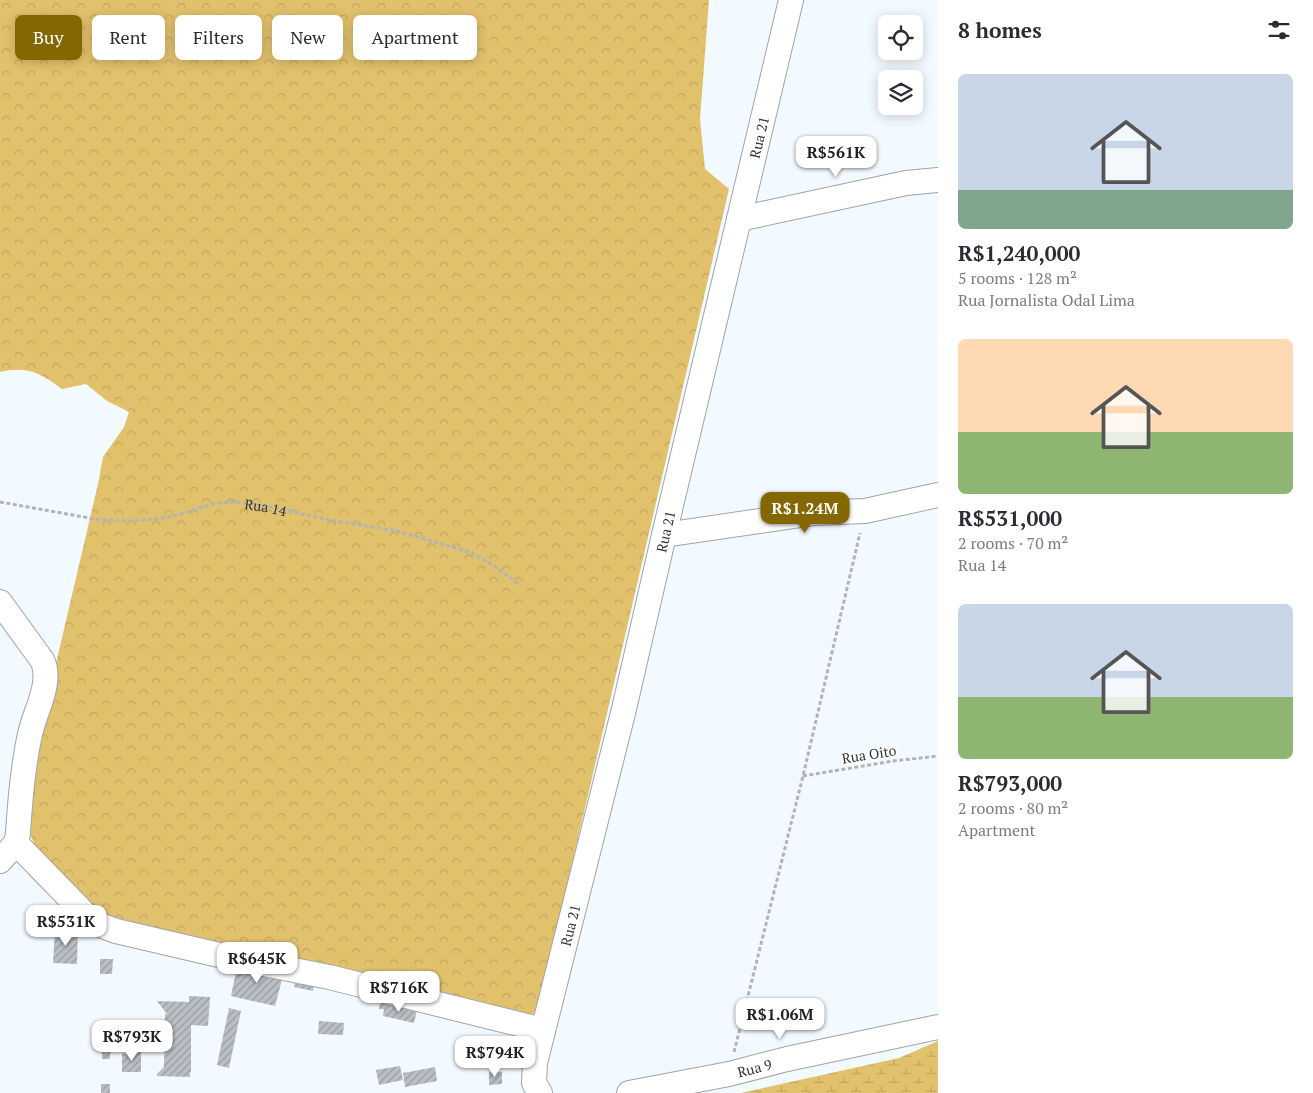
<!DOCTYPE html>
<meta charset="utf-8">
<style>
:root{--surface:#fff;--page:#f7f7f7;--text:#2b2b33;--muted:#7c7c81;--accent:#856701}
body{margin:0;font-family:"PT Serif",serif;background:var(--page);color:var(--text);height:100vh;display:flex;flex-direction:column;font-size:19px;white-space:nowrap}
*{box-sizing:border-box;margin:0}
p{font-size:16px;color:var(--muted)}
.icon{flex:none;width:28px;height:28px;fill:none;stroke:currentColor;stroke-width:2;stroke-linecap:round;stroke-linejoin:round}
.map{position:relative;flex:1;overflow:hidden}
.drawer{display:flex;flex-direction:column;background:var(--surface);width:375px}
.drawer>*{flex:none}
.hud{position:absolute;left:15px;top:15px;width:475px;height:45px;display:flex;gap:10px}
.controls{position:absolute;left:878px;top:15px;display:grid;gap:10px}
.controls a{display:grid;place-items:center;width:45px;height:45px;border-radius:8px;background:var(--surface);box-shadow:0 2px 12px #0003;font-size:25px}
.price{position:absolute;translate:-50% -42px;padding:0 11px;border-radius:10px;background:#fff;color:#222;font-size:16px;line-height:32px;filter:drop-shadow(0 1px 2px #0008)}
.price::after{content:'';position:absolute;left:50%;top:30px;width:15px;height:11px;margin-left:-8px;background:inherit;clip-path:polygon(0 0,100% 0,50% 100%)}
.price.current{background:var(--accent);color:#fff}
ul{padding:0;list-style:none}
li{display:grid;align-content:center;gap:10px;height:265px;padding:0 20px}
li span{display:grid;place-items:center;height:155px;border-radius:8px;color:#555}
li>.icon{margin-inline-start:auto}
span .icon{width:90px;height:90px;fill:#fffc;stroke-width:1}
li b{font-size:21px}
h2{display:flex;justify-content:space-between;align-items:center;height:60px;padding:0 20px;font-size:21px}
.pill{padding:0 18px;border-radius:8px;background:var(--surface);box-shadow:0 2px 12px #0003;font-size:18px;line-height:45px}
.pill.current{background:var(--accent);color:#fff}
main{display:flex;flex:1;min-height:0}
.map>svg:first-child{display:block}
</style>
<main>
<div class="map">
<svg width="938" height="1093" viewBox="0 0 938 1093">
<defs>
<pattern id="forest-crowns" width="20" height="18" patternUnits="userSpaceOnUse" patternTransform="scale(1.25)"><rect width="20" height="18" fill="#e2c16c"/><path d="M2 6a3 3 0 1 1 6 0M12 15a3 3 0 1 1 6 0" fill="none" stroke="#c2a65e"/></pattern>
<pattern id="wetland-marsh" width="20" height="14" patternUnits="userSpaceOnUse" patternTransform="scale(1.25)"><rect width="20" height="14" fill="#e2c16c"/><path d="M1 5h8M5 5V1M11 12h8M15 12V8" fill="none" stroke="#c2a65e"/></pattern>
<pattern id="building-hatch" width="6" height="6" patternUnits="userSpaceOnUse" patternTransform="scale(1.25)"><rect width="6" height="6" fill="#b9bfc4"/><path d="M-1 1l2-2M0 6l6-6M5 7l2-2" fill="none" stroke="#979ca0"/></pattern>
</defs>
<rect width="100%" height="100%" fill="#f3faff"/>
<path fill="url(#forest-crowns)" d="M0 0H709L700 119 705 169 729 189 538 1010 531 1015 193 937 102 914 39 854 26 826 27 787 98 484 103 457 124 427 129 412 107 401 86 384 62 389C40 373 28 366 0 372Z"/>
<path fill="url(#wetland-marsh)" d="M938 1041V1093H741L899 1058Z"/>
<g fill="url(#building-hatch)">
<path d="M55 930 78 931 77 964 53 963Z"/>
<path d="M100 959H113L112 974H100Z"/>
<path d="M238 962 284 972 275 1006 231 996Z"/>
<path d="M296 975 315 978 313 991 294 987Z"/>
<path d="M189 996 210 997 208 1026 191 1025V1072H190V1077L157 1076V1074L164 1067 165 1014H167L157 1001 189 1002Z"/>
<path d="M380 1003 417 1010 414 1023 383 1016 384 1009H379Z"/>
<path d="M229 1008 241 1011 229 1068 217 1065Z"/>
<path d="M319 1021 344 1023 343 1035 318 1034Z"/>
<path d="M102 1030H111L110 1059H102Z"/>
<path d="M141 1052V1072H122V1054Z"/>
<path d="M400 1066 403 1080 379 1085 376 1070Z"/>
<path d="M435 1067 437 1081 405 1087 403 1073Z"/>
<path d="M489 1072H502V1084L489 1085Z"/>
<rect x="101" y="1084" width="9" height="9"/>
</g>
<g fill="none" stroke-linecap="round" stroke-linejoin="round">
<g stroke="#9ea4a8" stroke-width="26">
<g id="minor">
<path d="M739 219 906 183 938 180"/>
<path d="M664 535 815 513 865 511 938 495"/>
<path d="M0 602 42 660C46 667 46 675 45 683 43 700 34 716 30 734 23 766 20 800 18 833L16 843 0 861"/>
<path d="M16 843 84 913 100 925 116 931 219 955 329 977 543 1030"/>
<path id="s2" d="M540 1093 534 1083 535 1063 624 709 664 535 791 0"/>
<path id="s3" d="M629 1093 729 1074 787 1059 938 1027"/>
</g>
</g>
<g stroke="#afb4b8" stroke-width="3" stroke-dasharray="4 2.5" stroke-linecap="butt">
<path id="s1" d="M0 502 95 519 127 521 147 520 174 516 216 503 237 502 266 506 325 519 397 531 456 548 472 553 493 565 520 585"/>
<path d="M803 776 893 761 938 756"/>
<path d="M734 1052 803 776 860 533"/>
</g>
<use href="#minor" stroke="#fff" stroke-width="24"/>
</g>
<g text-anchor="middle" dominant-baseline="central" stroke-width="4" stroke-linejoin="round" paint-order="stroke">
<g font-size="14" fill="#323536" stroke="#fff">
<text stroke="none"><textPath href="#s2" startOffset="984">Rua 21</textPath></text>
<text stroke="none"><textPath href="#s1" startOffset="270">Rua 14</textPath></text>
<text stroke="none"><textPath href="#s2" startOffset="579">Rua 21</textPath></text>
<text transform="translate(869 754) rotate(-9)">Rua Oito</text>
<text stroke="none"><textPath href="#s2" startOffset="174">Rua 21</textPath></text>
<text stroke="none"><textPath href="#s3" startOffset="128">Rua 9</textPath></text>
</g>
</g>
</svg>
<div class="controls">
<a><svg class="icon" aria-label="locate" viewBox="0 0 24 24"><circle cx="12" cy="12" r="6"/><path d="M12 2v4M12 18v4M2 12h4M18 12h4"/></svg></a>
<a><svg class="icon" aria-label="layers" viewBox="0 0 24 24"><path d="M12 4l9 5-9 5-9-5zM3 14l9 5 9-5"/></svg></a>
</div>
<b class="price" style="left:836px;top:178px">R$561K</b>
<b class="price current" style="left:805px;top:534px">R$1.24M</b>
<b class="price" style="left:66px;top:947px">R$531K</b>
<b class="price" style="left:257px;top:984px">R$645K</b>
<b class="price" style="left:399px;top:1013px">R$716K</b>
<b class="price" style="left:780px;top:1040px">R$1.06M</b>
<b class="price" style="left:132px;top:1062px">R$793K</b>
<b class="price" style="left:495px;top:1078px">R$794K</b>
<div class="hud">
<a class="pill current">Buy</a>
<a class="pill">Rent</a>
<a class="pill">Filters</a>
<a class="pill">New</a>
<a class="pill">Apartment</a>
</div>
</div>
<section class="drawer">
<h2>8 homes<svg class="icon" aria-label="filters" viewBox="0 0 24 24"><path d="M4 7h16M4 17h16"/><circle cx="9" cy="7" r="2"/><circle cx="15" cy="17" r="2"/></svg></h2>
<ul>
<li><span style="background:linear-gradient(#c9d6e8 75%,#7fa58c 0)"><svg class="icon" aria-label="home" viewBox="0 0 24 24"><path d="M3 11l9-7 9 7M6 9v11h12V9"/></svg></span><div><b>R$1,240,000</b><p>5 rooms · 128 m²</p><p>Rua Jornalista Odal Lima</p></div></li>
<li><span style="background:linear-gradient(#ffd9b3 60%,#8fb573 0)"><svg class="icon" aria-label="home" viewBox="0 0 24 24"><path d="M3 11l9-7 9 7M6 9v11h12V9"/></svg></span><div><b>R$531,000</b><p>2 rooms · 70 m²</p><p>Rua 14</p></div></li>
<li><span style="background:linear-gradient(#c9d6e8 60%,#8fb573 0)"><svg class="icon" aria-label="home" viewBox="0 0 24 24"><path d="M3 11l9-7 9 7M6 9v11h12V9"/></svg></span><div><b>R$793,000</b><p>2 rooms · 80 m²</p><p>Apartment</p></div></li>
</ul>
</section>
</main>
